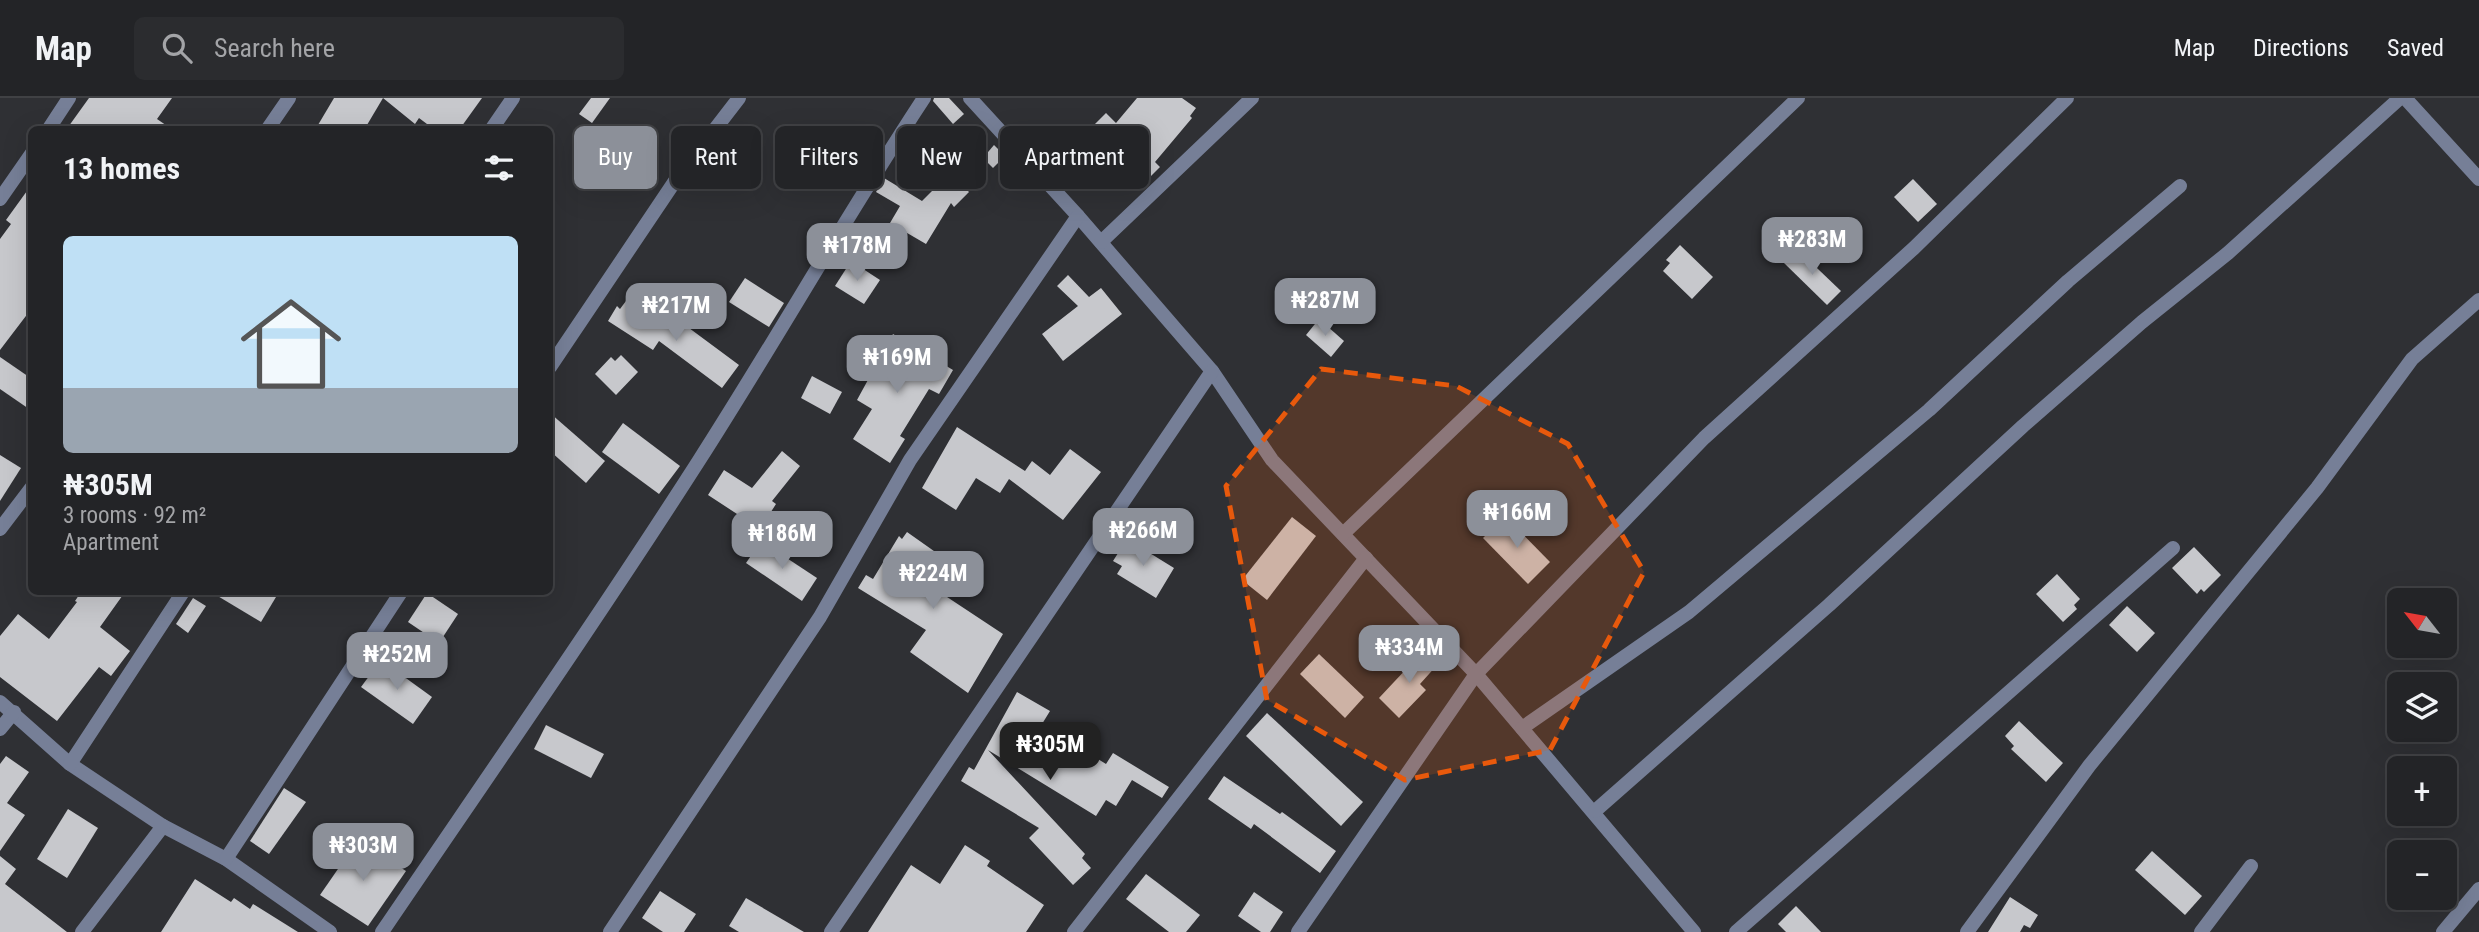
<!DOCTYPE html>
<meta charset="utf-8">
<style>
:root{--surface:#232427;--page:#2b2c2f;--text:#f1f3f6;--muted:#a3a4a7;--line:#404144;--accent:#8c9099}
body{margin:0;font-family:"Roboto Condensed",sans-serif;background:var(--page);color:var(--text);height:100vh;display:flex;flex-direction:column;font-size:26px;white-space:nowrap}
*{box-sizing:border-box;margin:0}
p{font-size:23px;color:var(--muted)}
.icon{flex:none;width:38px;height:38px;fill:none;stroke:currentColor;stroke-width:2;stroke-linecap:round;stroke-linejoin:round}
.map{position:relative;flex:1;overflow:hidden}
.sheet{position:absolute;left:28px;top:28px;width:525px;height:469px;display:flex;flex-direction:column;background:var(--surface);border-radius:10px;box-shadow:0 7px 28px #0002,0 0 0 2px var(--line)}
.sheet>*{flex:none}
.guide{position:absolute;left:574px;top:28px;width:665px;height:63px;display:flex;gap:14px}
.needle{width:46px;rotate:301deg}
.controls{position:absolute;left:2387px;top:490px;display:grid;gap:14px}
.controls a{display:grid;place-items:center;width:70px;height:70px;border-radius:10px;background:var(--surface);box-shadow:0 7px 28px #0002,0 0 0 2px var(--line);font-size:35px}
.price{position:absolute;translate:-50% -60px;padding:0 16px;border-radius:14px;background:var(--accent);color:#fff;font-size:23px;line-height:46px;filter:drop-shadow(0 2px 4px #0008)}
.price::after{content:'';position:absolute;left:50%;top:42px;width:21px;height:16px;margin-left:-10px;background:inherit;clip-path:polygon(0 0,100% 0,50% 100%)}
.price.on{background:#222;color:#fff}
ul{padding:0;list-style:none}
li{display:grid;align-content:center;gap:14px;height:371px;padding:0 35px}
li span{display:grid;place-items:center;height:217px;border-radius:10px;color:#555}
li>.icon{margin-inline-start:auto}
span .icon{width:126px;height:126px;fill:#fffc;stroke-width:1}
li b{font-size:30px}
h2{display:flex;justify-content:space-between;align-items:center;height:84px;padding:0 35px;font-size:30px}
.chip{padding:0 24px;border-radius:10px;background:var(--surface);box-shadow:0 7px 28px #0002,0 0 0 2px var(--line);font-size:24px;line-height:63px}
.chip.on{background:var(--accent);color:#fff}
header{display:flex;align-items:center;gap:42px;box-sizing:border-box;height:98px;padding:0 35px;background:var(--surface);border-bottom:2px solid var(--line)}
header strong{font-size:33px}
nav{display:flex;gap:38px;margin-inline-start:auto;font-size:24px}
.search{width:490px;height:63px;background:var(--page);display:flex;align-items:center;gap:18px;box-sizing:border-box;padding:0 24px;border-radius:10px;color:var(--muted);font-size:26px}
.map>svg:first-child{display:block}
</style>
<header>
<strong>Map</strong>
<div class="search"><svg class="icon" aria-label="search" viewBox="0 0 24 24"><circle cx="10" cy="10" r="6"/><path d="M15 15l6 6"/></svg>Search here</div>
<nav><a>Map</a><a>Directions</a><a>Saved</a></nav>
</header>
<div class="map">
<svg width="2479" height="834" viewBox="0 0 2479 834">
<rect width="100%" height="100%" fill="#2f3034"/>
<g fill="#c7c8cc">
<path d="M89 0H172L157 21 173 32H66Z"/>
<path d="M334 0H383L364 32H315Z"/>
<path d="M383 0H482L459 32H435L419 20 415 26Z"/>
<path d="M591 0H610L592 25 579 16Z"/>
<path d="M934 0H949L964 16 953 26 933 3Z"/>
<path d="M1137 0H1182L1196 10 1190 18 1192 20 1155 64 1160 69 1138 91 1084 37 1106 15 1116 25Z"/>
<path d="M994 47 1005 58 993 70 983 60Z"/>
<path d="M950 75 969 94 954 109 951 105 926 146 890 125 900 108 876 94 884 80 922 103Z"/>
<path d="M1913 81 1937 106 1918 124 1894 99Z"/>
<path d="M32 86V210L0 252V141L11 126 6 122Z"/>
<path d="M1680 147 1713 179 1692 201 1663 173 1670 165 1666 162Z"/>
<path d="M1796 150 1841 193 1827 207 1783 164Z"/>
<path d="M851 163 880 182 864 206 835 188Z"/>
<path d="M1068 177 1089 199 1101 190 1122 216 1063 263 1042 236 1078 208 1057 188Z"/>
<path d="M745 180 784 205 769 229 729 204Z"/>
<path d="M626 203 678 236 685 227 739 267 722 290 659 243 653 252 608 223 617 208 620 211Z"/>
<path d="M1319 221 1344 243 1331 259 1306 237Z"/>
<path d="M893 236 953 272 939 296 929 291 900 338 905 341 890 365 853 341 872 311 857 302Z"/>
<path d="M621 257 638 274 616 297 595 276 611 259 615 263Z"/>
<path d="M0 259 32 281V313L0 291Z"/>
<path d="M812 278 842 294 830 316 801 300Z"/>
<path d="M550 315 605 363 586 385 550 353Z"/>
<path d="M623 325 680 368 659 396 602 354Z"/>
<path d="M957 329 1025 373 1032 363 1050 377 1070 351 1101 374 1063 422 1009 381 1000 395 976 380 956 412 922 390Z"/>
<path d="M782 353 800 368 772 403 776 406 760 431 708 397 724 372 752 390Z"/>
<path d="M0 357 21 370 0 403Z"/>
<path d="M1505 418 1550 464 1528 486 1483 440Z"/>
<path d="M1292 419 1316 438 1267 502 1242 482Z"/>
<path d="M907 434 958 470 941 495 1003 536 968 595 910 554 926 532 858 490 866 477 873 481 899 438 902 441Z"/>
<path d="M1127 441 1174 470 1156 500 1117 476 1122 468 1113 463Z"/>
<path d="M761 443 817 480 802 503 746 465Z"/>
<path d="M2194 449 2221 477 2204 494 2201 491 2197 496 2172 470Z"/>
<path d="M2057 476 2080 501 2074 507 2077 511 2063 524 2036 496Z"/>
<path d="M81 494H125L100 529 130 553 111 578 99 569 57 623 0 579V538L18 516 49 541 77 504 75 503Z"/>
<path d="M211 494H279L261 524Z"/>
<path d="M427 495 458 516 439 545 408 524Z"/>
<path d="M193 500 206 508 188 535 176 526Z"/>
<path d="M2127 508 2155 535 2137 554 2109 527Z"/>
<path d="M1424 552 1438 566 1420 586 1426 592 1399 620 1379 600Z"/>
<path d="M1319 556 1364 599 1345 620 1300 576Z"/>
<path d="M381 562 432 599 413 626 361 589Z"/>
<path d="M1017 594 1050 613 1031 644 1075 670 1085 653 1106 666 1113 655 1169 689 1162 700 1132 682 1116 708 1106 702 1096 718 988 652 1085 756 1082 760 1091 770 1073 787 1029 740 1039 730 961 683 969 669 974 672Z"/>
<path d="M1267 615 1363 704 1341 728 1246 638Z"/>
<path d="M2019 623 2063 665 2046 684 2011 651 2014 648 2005 638Z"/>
<path d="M546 627 604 656 591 680 534 651Z"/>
<path d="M6 658 29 674 7 705 25 717 0 753V666Z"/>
<path d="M1224 678 1280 716 1282 714 1336 753 1320 775 1254 726 1251 731 1208 701Z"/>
<path d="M284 690 306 704 269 756 250 743Z"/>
<path d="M68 711 98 730 67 780 37 761Z"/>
<path d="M358 742 406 773 368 828 320 797Z"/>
<path d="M965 747 990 763 987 768 1044 807 1026 834H868L911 767 940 786Z"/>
<path d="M2152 753 2202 798 2185 817 2135 772Z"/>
<path d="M0 758 16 771 5 786 67 834H0Z"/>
<path d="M1146 776 1200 817 1186 834H1169L1126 801Z"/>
<path d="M195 781 231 804 234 800 250 811 253 806 298 834H161Z"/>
<path d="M660 793 696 816 684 834H663L642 820Z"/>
<path d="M1254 794 1283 814 1270 834H1261L1238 818Z"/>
<path d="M2010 799 2038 817 2030 830 2024 827 2020 834H1988Z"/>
<path d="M746 800 804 834H739L729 828Z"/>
<path d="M1796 808 1821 834H1786L1778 826Z"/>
</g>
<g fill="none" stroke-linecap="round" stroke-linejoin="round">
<g stroke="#767f97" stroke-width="14">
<path d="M970 0 1078 118 1212 273 1272 362 1476 576 1694 834"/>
<path d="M2405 0 2479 81"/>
<path d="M48 32 69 0"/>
<path d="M267 32 289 0"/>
<path d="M491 32 513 0"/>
<path d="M0 101 32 55"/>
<path d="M1101 144 1252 0"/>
<path d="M550 269 675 83 739 0"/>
<path d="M0 431 32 389"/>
<path d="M1343 436 1798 0"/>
<path d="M0 604 70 666 163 728 226 761 330 834"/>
<path d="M1522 630 1689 514 1929 312 2068 183 2180 88"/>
<path d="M0 631 14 614"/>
<path d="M70 666 183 494"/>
<path d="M1595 713 1829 507 2023 328 2142 224 2228 155 2400 0"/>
<path d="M226 761 401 494"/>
<path d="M82 834 163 728"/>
<path d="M382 834C488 678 596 523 698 364 775 244 845 120 924 0"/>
<path d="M610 834 820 519 910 362 1078 118"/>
<path d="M831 834 1212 273"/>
<path d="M1074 834 1366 460"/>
<path d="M1298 834 1476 576 1704 340 1914 150 2067 0"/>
<path d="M1736 834 2173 450"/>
<path d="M1967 834 2089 668 2317 390 2412 261 2479 202"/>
<path d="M2201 834 2251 768"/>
<path d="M2443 834 2479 791"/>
</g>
</g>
<path fill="#e8590c" fill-opacity="0.2" stroke="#e8590c" stroke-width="5" stroke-dasharray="14 9" stroke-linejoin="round" d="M1321 271 1456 288 1568 346 1644 474 1550 652 1405 682 1267 602 1226 388Z"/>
</svg>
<div class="controls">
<a><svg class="needle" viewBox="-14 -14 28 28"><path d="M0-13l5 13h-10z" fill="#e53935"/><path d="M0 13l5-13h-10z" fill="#a3a4a7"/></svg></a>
<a><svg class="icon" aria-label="layers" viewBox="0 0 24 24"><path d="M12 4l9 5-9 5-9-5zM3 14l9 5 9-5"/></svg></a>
<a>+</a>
<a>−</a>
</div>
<b class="price" style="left:1812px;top:179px">₦283M</b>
<b class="price" style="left:857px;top:185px">₦178M</b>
<b class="price" style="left:1325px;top:240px">₦287M</b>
<b class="price" style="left:676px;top:245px">₦217M</b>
<b class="price" style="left:897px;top:297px">₦169M</b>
<b class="price" style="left:1517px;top:452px">₦166M</b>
<b class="price" style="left:1143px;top:470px">₦266M</b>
<b class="price" style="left:782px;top:473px">₦186M</b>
<b class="price" style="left:933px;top:513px">₦224M</b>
<b class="price" style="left:1409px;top:587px">₦334M</b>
<b class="price" style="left:397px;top:594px">₦252M</b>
<b class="price on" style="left:1050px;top:684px">₦305M</b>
<b class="price" style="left:363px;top:785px">₦303M</b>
<div class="guide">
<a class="chip on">Buy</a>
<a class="chip">Rent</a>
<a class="chip">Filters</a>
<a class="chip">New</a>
<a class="chip">Apartment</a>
</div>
<section class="sheet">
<h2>13 homes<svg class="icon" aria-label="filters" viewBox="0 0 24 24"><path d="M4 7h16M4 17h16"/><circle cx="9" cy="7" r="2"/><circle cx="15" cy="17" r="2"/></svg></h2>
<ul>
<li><span style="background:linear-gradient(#bfe0f5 70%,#9aa5b1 0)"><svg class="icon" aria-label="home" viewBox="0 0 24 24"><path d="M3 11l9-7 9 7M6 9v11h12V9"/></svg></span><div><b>₦305M</b><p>3 rooms · 92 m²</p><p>Apartment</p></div></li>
</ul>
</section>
</div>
